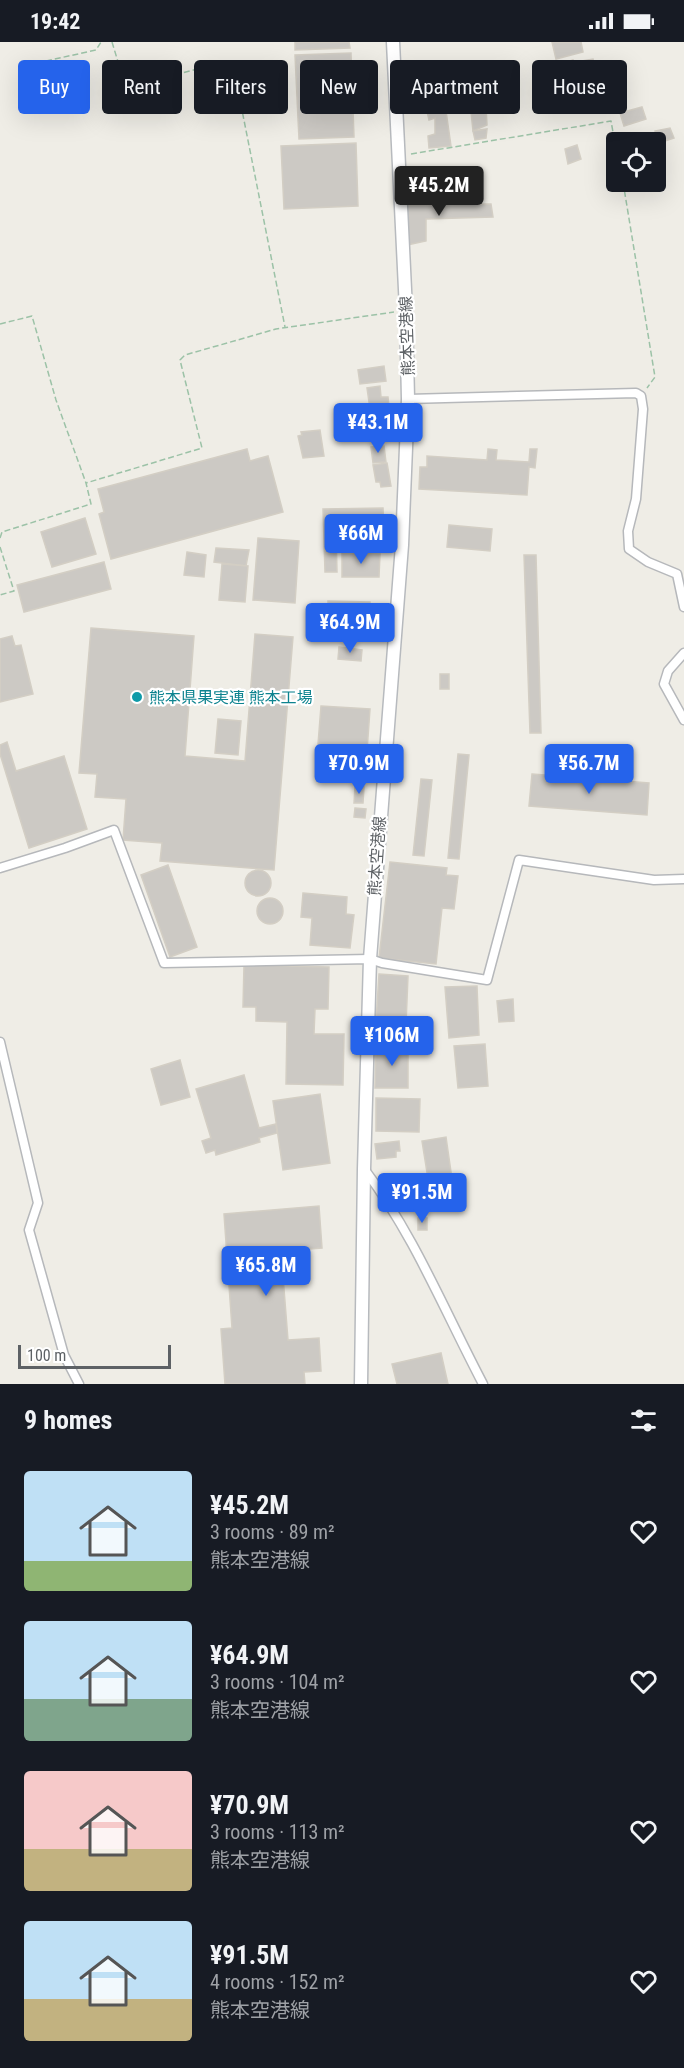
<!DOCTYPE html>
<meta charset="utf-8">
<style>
:root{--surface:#171b24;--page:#242831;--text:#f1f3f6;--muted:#9ea1a6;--accent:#2563eb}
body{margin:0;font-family:"Roboto Condensed","Noto Sans JP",sans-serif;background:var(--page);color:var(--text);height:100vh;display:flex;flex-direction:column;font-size:22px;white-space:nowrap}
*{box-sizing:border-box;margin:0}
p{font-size:20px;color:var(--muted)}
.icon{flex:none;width:33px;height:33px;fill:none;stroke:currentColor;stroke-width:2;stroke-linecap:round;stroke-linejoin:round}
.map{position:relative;height:1342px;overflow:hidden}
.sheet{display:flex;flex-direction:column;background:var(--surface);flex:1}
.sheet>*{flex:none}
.banner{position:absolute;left:18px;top:18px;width:648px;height:54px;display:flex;gap:12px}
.fabs{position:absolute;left:606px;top:90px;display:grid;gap:12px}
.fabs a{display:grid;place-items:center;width:60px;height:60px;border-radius:6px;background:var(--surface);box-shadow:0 6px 24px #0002;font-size:30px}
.scale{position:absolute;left:18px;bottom:15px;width:153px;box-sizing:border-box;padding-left:6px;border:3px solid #5d6165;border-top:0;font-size:16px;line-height:21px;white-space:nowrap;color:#5d6165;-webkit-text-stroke:4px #fff;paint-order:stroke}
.price{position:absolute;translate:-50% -51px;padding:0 14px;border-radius:6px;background:var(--accent);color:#fff;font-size:20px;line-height:39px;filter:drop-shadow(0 2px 3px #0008)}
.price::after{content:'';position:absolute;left:50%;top:36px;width:18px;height:14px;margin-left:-9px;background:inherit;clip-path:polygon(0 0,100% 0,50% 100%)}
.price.current{background:#222;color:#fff}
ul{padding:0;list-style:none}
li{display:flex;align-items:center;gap:18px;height:150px;padding:0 24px}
li span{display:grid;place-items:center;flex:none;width:168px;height:120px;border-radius:6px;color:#555}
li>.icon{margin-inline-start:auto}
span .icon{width:72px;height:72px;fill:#fffc;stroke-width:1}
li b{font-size:26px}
h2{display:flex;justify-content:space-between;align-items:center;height:72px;padding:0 24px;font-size:26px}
.pill{padding:0 21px;border-radius:6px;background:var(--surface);box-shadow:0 6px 24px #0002;font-size:21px;line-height:54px}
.pill.current{background:var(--accent);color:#fff}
.status{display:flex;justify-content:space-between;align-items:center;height:42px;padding:0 30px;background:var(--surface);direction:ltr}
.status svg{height:16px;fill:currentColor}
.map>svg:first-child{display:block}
</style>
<div class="status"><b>19:42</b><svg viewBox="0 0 49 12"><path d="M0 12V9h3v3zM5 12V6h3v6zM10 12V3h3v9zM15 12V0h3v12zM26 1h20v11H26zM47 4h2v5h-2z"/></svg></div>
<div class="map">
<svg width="684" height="1342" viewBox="0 0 684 1342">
<rect width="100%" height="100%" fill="#efede6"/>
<g fill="#ccc9c4" stroke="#d3cec4" stroke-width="1.5">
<path d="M295 0H349L350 6 295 8Z"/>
<path d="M552 0H581L583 10 556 17Z"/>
<path d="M351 11 354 95 299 97 295 13Z"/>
<path d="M593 17 598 45 578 52 563 49 560 22 573 18 577 31 586 33 581 19Z"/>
<path d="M485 47 487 83 473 89 470 60H460L458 49Z"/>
<path d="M642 65 646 77 624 84 620 71Z"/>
<path d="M427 69H446L451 104 429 106 428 94 435 92V76L429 78Z"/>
<path d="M670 86 674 96 659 101 655 89Z"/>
<path d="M487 87 486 96 475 98 473 89Z"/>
<path d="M356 101 358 164 284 167 281 104Z"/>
<path d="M577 103 581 117 568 122 565 107Z"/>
<path d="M491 162 493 175 426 177V199L407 203 406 163Z"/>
<path d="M384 324 386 339 360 342 358 328Z"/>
<path d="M380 344 381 355H388L389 365 370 367 367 346Z"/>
<path d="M320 388 324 414 303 416 298 394 302 393 301 390Z"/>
<path d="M384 404 386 420 373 421 371 405Z"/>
<path d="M247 407 250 419 268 414 283 470 111 517 99 472 104 470 98 447Z"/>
<path d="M488 407 497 408 496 418 529 420 530 407H537L535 426 529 425 527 453 419 447 420 425H427V414L487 418Z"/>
<path d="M387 421 391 444 381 445 380 440H376L373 423Z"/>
<path d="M383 466 384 486 336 488 337 530H325L323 467Z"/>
<path d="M85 476 96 512 52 525 41 490Z"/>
<path d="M449 483 492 487 490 509 447 505Z"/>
<path d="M258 496 299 499 295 561 253 558Z"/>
<path d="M216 506 249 508 246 524 214 520Z"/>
<path d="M187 510 206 513 204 535 184 533Z"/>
<path d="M342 511 380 512 379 535H342Z"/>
<path d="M524 513H536L541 691H530Z"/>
<path d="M104 520 111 547 24 570 17 543Z"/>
<path d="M222 522 248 524 245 560 219 558Z"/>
<path d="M328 559 370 560V576L328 575Z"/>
<path d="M91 586 194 594 185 714 245 719 255 592 293 595 274 828 160 819 162 801 123 798 126 757 95 755 97 732 79 731Z"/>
<path d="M12 594 15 604 21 603 33 652 0 660V597Z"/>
<path d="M339 605 362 608 361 619 338 617Z"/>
<rect x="440" y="632" width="9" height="15"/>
<path d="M321 664 370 667 367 709 335 707V716L317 715Z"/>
<path d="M218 677 241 679 238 713 215 711Z"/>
<path d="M7 700 16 729 64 714 87 787 29 806 0 712V703Z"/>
<path d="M458 712 469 713 459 817 448 816Z"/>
<path d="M532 732 649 741 647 773 529 764Z"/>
<path d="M421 737 432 738 424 814 413 813Z"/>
<path d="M355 744 364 745 363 761H354Z"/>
<path d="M355 766 366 767 365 776 354 775Z"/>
<path d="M390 820 447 826 446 833 458 834 454 867 442 866 436 922 379 916Z"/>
<path d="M168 823 197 905 170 915 141 833Z"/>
<circle cx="258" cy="841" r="13"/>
<path d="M303 851 347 855 346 872 354 873 350 906 310 903 312 876 301 875Z"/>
<circle cx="270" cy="869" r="13"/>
<path d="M244 923 329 925 328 967H315L314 992H344L343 1043 286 1042 287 980 256 979V965H243Z"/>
<path d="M379 932 408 934 406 982 376 981Z"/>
<path d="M477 944 479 993 449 996 445 945Z"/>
<path d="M513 957 514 979 499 980 497 959Z"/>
<path d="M485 1002 488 1044 458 1046 454 1004Z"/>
<path d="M376 1003 408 1004V1046H375Z"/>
<path d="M180 1018 190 1055 161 1063 151 1027Z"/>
<path d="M244 1033 259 1086 276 1082 277 1091 259 1096 260 1100 216 1113 215 1108 206 1111 202 1099 211 1096 196 1047Z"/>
<path d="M320 1052 330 1121 283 1128 273 1059Z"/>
<path d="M376 1056 420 1057 419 1090 376 1089Z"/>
<path d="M446 1095 455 1158 432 1162 422 1099Z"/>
<path d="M399 1099 400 1109H396V1115L377 1117 375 1102Z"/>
<path d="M409 1145V1149L423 1147 425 1163 411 1165 410 1159 403 1160 401 1146Z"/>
<path d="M319 1164 322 1206 281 1209 288 1298 319 1296 321 1329 304 1330 305 1342H225L221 1287 232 1286 224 1172Z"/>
<rect x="418" y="1176" width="9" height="12"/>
<path d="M441 1311 448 1342H397L392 1322Z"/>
</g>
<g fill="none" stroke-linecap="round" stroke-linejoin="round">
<g stroke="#b6b8bb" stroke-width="11">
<g id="street">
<path d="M408 357 636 351 641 354 643 367 636 457 628 489 629 507 648 520 677 532 684 565"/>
<path d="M684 611 668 629 664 642 684 678"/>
<path d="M0 826 65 806 114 788 164 921 370 917 382 921 487 938 519 818 654 838 684 837"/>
<path d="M0 1000 38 1161 29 1188 64 1313 79 1342"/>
<path d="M365 1128C414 1193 445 1270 483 1342"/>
</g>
</g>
<g stroke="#b7babe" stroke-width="15">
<path id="secondary" d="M361 1342 364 1127 370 917 402 503 408 357 406 268 393 0"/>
</g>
<g stroke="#9cc2a7" stroke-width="1.5" stroke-dasharray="6 3" stroke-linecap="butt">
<path d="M112 0 126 46 227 19 238 48 285 285"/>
<path d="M46 19 96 8 101 0"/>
<path d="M411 112 611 79 616 107"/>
<path d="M623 140 655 335 647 346"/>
<path d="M0 282 32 274 56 358 86 441"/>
<path d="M0 496 2 490 91 462 86 441 202 406 180 318 185 313 276 287 394 270"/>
<path d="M0 505 14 549 0 553"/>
</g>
<use href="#street" stroke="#fff" stroke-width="8"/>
<use href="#secondary" stroke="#fff" stroke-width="12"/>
</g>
<circle fill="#0f9aa8" stroke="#fff" stroke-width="2" cx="137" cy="655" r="6"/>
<g text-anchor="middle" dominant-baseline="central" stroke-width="4.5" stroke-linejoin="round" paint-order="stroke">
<g font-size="16" fill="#5d6165" stroke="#fff">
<text transform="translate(407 294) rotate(-92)">熊本空港線</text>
<text transform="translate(377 814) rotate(-86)">熊本空港線</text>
</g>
<g font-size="16" fill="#0d838f" stroke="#fff" text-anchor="start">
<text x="149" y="655">熊本県果実連 熊本工場</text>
</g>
</g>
</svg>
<div class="fabs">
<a><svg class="icon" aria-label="locate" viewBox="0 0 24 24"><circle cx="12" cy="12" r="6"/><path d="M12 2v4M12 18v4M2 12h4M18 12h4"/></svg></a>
</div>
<div class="scale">100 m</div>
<b class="price current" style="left:439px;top:175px">¥45.2M</b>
<b class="price" style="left:378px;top:412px">¥43.1M</b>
<b class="price" style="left:361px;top:523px">¥66M</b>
<b class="price" style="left:350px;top:612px">¥64.9M</b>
<b class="price" style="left:359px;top:753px">¥70.9M</b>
<b class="price" style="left:589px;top:753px">¥56.7M</b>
<b class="price" style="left:392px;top:1025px">¥106M</b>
<b class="price" style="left:422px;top:1182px">¥91.5M</b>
<b class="price" style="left:266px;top:1255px">¥65.8M</b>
<div class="banner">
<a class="pill current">Buy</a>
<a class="pill">Rent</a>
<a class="pill">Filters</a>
<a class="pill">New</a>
<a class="pill">Apartment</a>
<a class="pill">House</a>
</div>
</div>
<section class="sheet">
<h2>9 homes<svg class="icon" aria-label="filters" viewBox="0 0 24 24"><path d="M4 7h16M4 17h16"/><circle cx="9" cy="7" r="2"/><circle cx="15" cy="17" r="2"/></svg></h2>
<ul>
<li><span style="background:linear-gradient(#bfe0f5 75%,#8fb573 0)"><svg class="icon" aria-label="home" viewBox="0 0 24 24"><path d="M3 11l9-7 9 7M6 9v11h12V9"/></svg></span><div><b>¥45.2M</b><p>3 rooms · 89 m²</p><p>熊本空港線</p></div><svg class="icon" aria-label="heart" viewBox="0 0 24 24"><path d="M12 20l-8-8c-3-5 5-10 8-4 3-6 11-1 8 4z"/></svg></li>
<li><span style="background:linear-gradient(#bfe0f5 65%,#7fa58c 0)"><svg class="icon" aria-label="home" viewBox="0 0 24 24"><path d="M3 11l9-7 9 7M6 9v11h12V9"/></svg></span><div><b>¥64.9M</b><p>3 rooms · 104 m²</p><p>熊本空港線</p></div><svg class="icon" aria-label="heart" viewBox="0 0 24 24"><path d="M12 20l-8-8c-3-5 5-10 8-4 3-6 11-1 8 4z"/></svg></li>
<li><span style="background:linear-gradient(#f6c9c9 65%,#c2b280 0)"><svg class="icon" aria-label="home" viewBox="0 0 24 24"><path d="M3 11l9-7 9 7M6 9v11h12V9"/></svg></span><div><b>¥70.9M</b><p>3 rooms · 113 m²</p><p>熊本空港線</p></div><svg class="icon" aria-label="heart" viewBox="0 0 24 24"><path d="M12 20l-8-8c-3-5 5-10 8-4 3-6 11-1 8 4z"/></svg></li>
<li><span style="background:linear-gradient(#bfe0f5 65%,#c2b280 0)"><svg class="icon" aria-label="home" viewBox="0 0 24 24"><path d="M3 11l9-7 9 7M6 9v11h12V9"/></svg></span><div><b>¥91.5M</b><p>4 rooms · 152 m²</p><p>熊本空港線</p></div><svg class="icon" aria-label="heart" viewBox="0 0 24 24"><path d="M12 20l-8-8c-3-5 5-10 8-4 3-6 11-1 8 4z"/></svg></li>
</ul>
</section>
